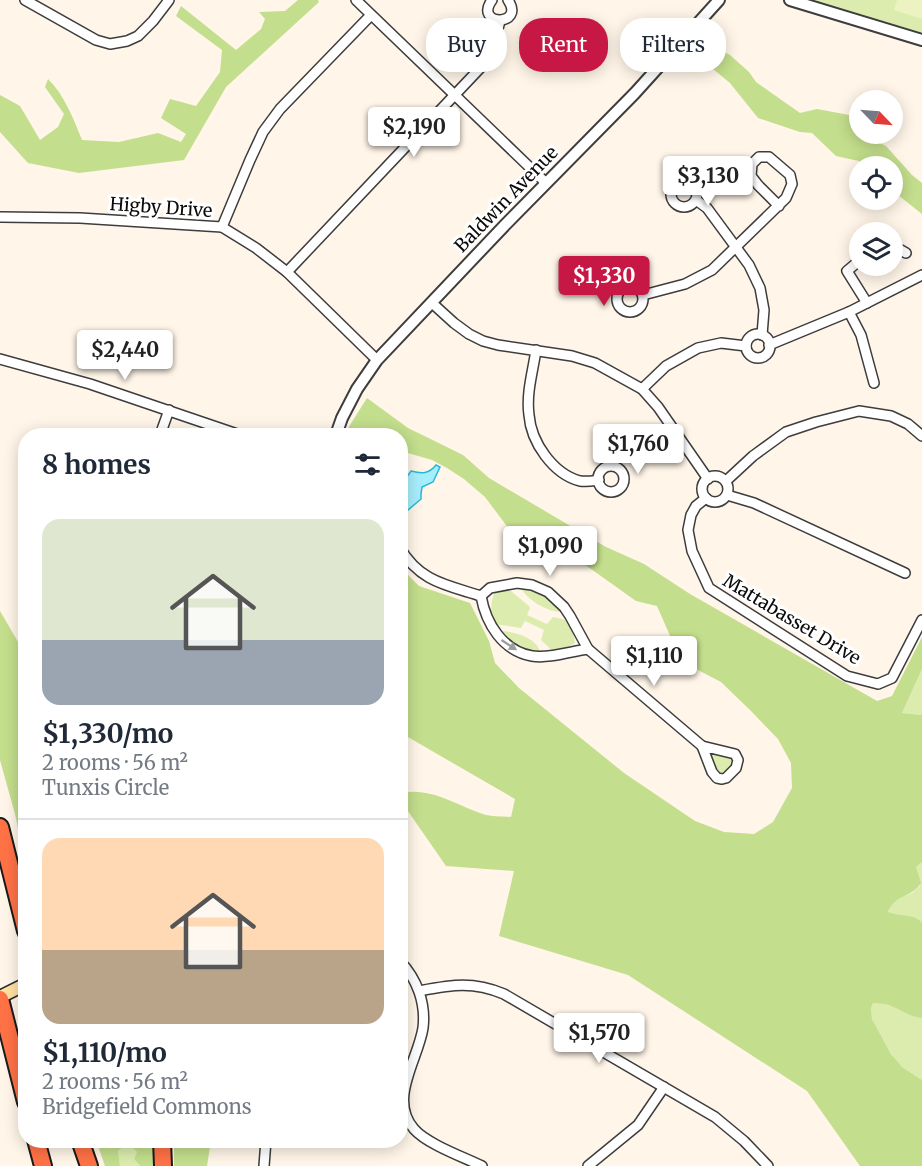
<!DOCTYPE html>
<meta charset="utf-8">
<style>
:root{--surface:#fff;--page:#f2f2f3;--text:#1f2937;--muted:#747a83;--line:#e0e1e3;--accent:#c61745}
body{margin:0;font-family:Merriweather,serif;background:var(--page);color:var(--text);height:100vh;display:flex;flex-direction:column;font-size:22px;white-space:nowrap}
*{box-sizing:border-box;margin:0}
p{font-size:20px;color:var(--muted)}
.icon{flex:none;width:33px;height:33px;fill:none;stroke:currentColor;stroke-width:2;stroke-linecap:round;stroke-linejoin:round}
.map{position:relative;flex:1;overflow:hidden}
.side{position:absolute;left:18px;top:428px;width:390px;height:720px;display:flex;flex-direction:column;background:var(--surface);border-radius:24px;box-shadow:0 3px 15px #0003}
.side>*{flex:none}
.top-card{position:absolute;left:426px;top:18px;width:405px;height:54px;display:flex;gap:12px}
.needle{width:39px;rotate:115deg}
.fabs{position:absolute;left:849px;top:90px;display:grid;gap:12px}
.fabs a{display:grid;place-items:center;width:54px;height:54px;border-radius:50%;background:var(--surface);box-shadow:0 3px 15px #0003;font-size:30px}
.price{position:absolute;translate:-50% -51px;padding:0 14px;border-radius:6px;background:#fff;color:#222;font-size:20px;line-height:39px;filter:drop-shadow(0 2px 3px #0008)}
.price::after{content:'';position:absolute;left:50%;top:36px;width:18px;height:14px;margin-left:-9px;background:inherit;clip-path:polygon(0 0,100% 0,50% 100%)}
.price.on{background:var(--accent);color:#fff}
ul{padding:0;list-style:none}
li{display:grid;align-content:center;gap:12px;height:318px;padding:0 24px}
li+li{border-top:2px solid var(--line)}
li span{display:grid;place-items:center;height:186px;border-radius:18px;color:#555}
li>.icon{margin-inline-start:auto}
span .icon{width:108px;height:108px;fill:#fffc;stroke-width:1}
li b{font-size:26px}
h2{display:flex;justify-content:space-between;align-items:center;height:72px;padding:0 24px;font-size:26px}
.chip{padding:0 21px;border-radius:24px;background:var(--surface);box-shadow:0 3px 15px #0003;font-size:21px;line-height:54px}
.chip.on{background:var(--accent);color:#fff}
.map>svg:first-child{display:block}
</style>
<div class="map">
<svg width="922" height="1166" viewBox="0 0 922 1166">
<rect width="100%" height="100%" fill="#fff5e8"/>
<g fill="#dcecae">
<path d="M799 0H922V43Z"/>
<path d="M520 587C539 590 550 597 562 612 546 612 528 600 520 587Z"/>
<path d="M507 588 529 606 530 608 527 615 547 624 553 617 567 620 573 632 575 643 566 648 553 651 541 640 544 630 525 621 521 628 495 624C490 613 490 603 495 591Z"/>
<path d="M500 631C514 631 537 638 540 652 523 651 511 644 500 631Z"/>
<path d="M922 669V715L902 713Z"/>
<path d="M713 751 730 758 732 760 731 766 724 773 718 772 707 753Z"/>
<path d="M922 862V923C915 913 899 917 888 913 893 898 900 899 912 893 914 892 918 887 920 886L916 867Z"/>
<path d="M876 1002 891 1006 913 1016 922 1018V1080L899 1065 890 1052 872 1019 871 1008 873 1003Z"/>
<path d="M128 1143 137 1152 134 1159 140 1166H120L118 1151Z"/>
</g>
<g fill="#c3de8c">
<path d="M298 0H318L319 2 226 87 184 160 79 173 28 163 0 132V95L20 106 40 140 58 127 64 114 45 87 48 79C65 96 73 118 82 140L119 142 158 133 181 142 186 134 161 118 170 99 196 106 220 72 222 50 176 16 181 6 236 50 261 29 265 19 259 12 285 11Z"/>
<path d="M693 44 715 47 730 55 749 72 756 82 800 113 817 109 849 115 859 114 860 134H869L870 138 886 146 912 175 922 183V214L893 191 892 166H864L859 161 836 156 812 133 800 132 758 118 730 83 690 50Z"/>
<path d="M367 398 408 428 463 455 489 478 606 547 644 564 690 594 877 701 892 696 922 637V669L902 713 922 715V862L916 867 921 883C912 898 895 894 888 912 900 917 915 913 922 923V1018C911 1017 903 1011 893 1007 887 1004 880 1003 873 1003L871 1008 872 1019 891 1054 902 1067 922 1080V1166H860L807 1091 628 975 499 936 514 871 446 866 401 801V793C432 787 455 805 483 814 491 817 502 816 511 817L515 799 401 733V568L419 586 470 603 489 641 495 663 519 688 624 773 695 821 724 832 754 834 773 822 792 788 791 763 778 739 751 711 721 682 698 670 671 638 657 606 636 601 570 554 553 549 537 547 515 537 485 497 464 479 447 468 432 460 401 451 400 435H350L345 433Z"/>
<path d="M0 611 25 654V861L15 814 0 760Z"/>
<path d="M96 1140H153V1166H140L134 1159 137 1152 128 1143 118 1151 120 1166H105Z"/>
<path d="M174 1140H211L207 1166H174Z"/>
</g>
<path fill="#ecf3c1" d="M897 0H922V19L894 10Z"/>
<path fill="#a7eefc" stroke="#28b9d9" stroke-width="1.5" d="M436 465 440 467 433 482 422 487 421 494V499L401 516V497L404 496 405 490 401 485V477L406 478 411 471C422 474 429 474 436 465Z"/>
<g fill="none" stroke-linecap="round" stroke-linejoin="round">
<g stroke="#3d3d3d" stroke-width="12">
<g id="minor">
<path d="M25 0 96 40 110 44 127 41 138 36 153 21 169 0"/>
<path d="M356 0 546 183"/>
<path d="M492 0C473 26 526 27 508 0"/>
<circle cx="684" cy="194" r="13"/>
<path d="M696 200 707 208 749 265 760 288 764 310 762 335"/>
<path d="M0 217 80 218 222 227 256 248 287 272 377 360"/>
<path d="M222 227 250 160 263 132 280 109 371 15"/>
<path d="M892 245 906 253"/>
<path d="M860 260 847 271 867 303"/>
<path d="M287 272 484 64 491 55 500 21"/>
<circle cx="630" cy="299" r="13"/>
<path d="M643 295 685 284 712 270 786 198 792 184 790 175 769 157H759L752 164 751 176 758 185 779 206"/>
<path d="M432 303 454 323 469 334 483 341 498 345 572 356 595 363 642 389 658 407 708 479"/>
<path d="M849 312 861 335 874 383"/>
<circle cx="758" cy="346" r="12"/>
<path d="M769 345 849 312 922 275"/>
<path d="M536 350C533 371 526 393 529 415 531 442 553 474 580 481 587 482 592 481 599 480"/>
<path d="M0 359 90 384 240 435"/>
<path d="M642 389 666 366 698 348 721 343 746 346"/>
<path d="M160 435 169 410"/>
<circle cx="611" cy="479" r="13"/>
<circle cx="715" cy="489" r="13"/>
<path d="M726 481 753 456 786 432 816 422 859 411 891 416 908 424 922 436"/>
<path d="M727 495 754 503 905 573"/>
<path d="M706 498 696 506 691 515 688 530 692 551 709 588 847 676 878 684 892 678 922 620"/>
<path d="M400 548C420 582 447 585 481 596"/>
<path d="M481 596 490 588 517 583 532 585 548 592 564 607 570 616 588 649 702 746"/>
<path d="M481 596C486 624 503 651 532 656 549 659 572 651 588 649"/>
<path d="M702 746 735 754 738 760 736 768 726 778 722 779 717 778 712 772Z"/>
<path d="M400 961C417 979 426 1003 423 1028 418 1060 388 1099 414 1129 427 1144 463 1157 482 1166"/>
<path d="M419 991C452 985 472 981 504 994L715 1117 744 1141 768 1166"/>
<path d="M264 1166 266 1140"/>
<path d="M588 1166 638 1125 664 1087"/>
</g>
</g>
<g stroke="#3d3d3d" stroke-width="14">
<g id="tertiary">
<path d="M790 0 922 40"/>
<path d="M336 435 342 418 357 389 377 360 505 225 635 93 719 0"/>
</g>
</g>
<g stroke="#2c2c2c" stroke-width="15">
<path id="secondary" d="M0 997 26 984"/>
</g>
<g stroke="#1b1b1b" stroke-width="20">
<g id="motorway">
<path d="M0 827 26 931"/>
<path d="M0 999 26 1102"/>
<path d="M36 1140 43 1166"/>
<path d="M80 1140 89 1166"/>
<path d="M162 1140 163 1166"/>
</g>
</g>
<use href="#minor" stroke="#fff" stroke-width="9"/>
<use href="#tertiary" stroke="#fff" stroke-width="10"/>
<use href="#secondary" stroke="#ffe1a3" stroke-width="12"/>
<use href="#motorway" stroke="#ff7246" stroke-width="16"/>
</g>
<defs><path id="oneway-solid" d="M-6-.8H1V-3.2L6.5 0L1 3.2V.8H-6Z" transform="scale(1.5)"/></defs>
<use fill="#9d9d9d" href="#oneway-solid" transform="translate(509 645) rotate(33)"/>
<g text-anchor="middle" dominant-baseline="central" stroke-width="6" stroke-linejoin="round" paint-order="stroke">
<g font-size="18" fill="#0a0a0a" stroke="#fff">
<text transform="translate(506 199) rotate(-46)">Baldwin Avenue</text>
<text transform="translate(161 207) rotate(4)">Higby Drive</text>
<text transform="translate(792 619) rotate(31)">Mattabasset Drive</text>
</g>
</g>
</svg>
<div class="fabs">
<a><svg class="needle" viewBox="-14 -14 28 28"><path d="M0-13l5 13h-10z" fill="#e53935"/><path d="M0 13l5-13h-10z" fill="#747a83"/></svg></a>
<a><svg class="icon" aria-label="locate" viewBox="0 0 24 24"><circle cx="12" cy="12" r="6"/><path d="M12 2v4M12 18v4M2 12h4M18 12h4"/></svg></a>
<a><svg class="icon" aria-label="layers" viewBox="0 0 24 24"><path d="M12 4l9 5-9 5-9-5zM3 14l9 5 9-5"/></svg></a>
</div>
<b class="price" style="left:414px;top:158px">$2,190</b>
<b class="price" style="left:708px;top:207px">$3,130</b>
<b class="price on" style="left:604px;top:307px">$1,330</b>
<b class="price" style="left:125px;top:381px">$2,440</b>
<b class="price" style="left:638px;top:475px">$1,760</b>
<b class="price" style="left:550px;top:577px">$1,090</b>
<b class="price" style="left:654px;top:687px">$1,110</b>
<b class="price" style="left:599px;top:1064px">$1,570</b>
<div class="top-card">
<a class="chip">Buy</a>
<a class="chip on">Rent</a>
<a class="chip">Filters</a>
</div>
<section class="side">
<h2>8 homes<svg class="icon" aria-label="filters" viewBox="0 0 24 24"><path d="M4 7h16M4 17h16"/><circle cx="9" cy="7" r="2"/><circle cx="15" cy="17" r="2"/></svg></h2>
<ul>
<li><span style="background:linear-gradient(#dfe7d0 65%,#9aa5b1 0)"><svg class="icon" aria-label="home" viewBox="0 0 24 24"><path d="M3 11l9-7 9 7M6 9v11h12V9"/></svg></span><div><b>$1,330/mo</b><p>2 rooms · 56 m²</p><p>Tunxis Circle</p></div></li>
<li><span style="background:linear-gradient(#ffd9b3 60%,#b9a48a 0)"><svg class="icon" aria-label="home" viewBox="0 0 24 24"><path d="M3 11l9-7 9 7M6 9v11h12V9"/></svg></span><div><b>$1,110/mo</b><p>2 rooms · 56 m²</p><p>Bridgefield Commons</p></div></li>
</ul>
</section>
</div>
